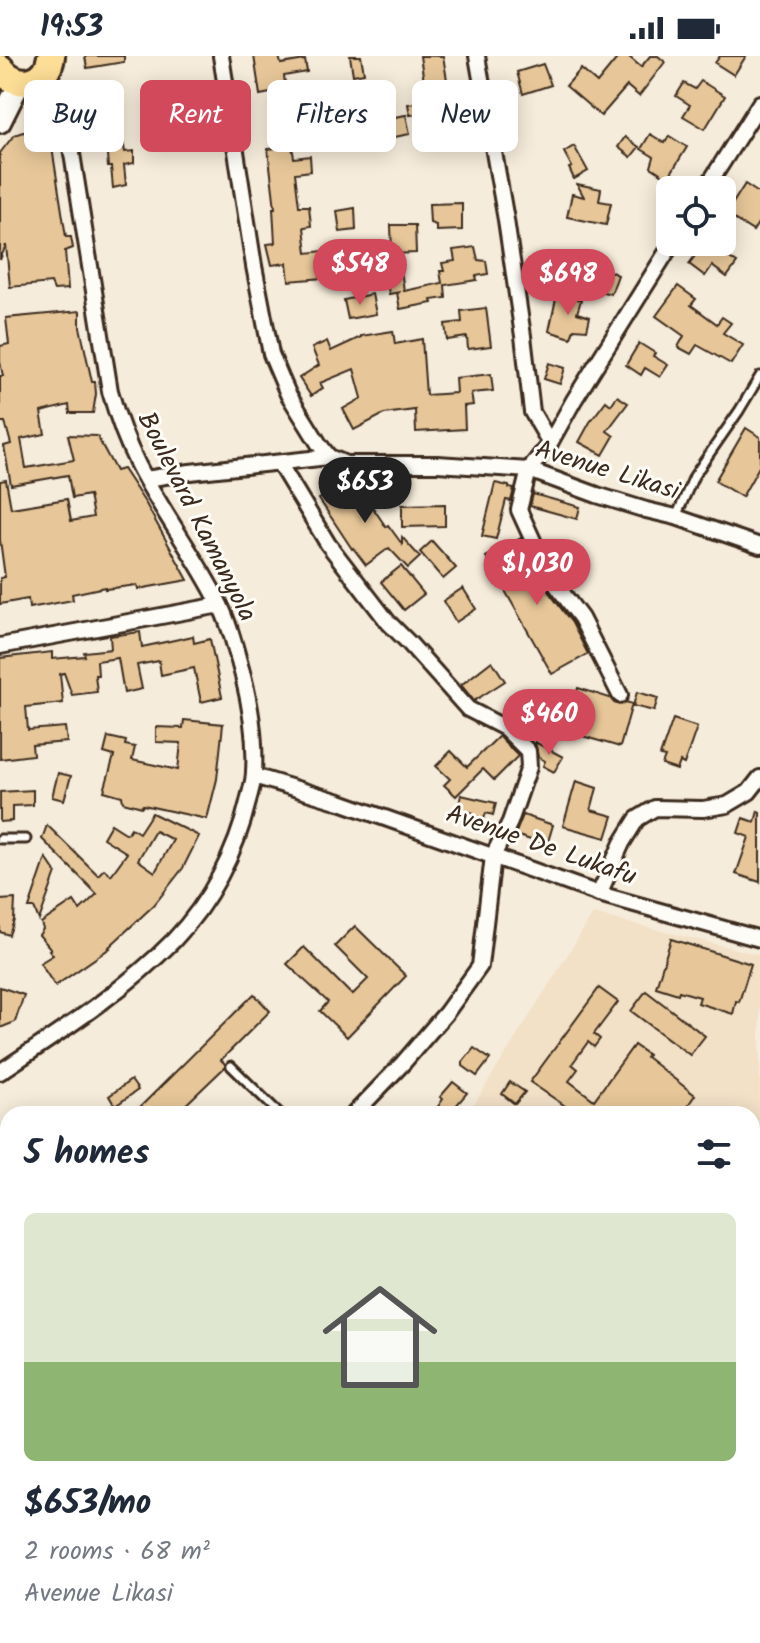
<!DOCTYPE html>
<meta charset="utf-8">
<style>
:root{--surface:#fff;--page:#f6f6f7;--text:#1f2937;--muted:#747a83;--line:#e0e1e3;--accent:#d1495b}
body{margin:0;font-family:Kalam,sans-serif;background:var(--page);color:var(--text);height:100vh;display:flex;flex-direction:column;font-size:30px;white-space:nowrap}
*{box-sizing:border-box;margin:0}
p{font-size:26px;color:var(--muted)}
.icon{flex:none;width:44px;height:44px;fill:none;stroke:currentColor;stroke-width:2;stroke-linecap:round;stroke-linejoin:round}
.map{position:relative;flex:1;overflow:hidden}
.details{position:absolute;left:0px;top:1050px;width:760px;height:538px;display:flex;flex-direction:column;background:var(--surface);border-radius:24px 24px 0 0;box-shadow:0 4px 20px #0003}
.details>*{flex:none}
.banner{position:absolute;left:24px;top:24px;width:712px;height:72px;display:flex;gap:16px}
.tools{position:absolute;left:656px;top:120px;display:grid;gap:16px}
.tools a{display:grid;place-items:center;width:80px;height:80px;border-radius:12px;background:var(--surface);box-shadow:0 4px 20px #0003;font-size:40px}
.price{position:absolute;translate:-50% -68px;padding:0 18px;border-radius:28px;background:var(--accent);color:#fff;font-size:26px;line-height:52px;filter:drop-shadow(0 2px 4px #0008)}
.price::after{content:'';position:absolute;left:50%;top:48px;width:24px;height:18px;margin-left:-12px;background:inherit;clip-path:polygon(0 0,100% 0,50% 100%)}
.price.current{background:#222;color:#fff}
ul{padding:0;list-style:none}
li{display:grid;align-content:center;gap:16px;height:424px;padding:0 24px}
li+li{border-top:2px solid var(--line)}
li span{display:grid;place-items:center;height:248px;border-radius:12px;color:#555}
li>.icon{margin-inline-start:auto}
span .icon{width:144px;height:144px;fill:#fffc;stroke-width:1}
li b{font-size:34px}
h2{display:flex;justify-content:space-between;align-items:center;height:96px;padding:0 24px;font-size:34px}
.chip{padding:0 28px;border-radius:12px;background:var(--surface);box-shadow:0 4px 20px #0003;font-size:28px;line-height:72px}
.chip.current{background:var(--accent);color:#fff}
.status{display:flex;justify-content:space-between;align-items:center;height:56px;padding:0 40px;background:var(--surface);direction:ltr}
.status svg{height:22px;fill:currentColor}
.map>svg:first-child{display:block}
</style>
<div class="status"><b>19:53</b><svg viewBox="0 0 49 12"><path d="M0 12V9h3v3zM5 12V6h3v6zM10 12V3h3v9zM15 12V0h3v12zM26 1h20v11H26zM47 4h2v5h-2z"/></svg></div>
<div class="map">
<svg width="760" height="1587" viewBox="0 0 760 1587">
<rect width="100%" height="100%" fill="#f6ecdb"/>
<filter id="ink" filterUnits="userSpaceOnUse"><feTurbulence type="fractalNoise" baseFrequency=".0125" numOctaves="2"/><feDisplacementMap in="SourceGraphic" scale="16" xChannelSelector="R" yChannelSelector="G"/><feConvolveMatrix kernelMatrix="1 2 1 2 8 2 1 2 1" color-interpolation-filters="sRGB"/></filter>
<g filter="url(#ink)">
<path fill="#f2e1c7" d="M593 858 760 899V1062L752 1072V1058H468Z"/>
<g fill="#e7c799" stroke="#3b2a1e" stroke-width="2" fill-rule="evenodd">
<path d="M85 0H124V6L87 12Z"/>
<path d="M254 0H279L281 8 305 4 307 16 284 20 286 34 260 39Z"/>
<path d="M350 0H361L364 17 353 19Z"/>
<path d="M420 0H443L454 66 432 69 430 56 410 59 408 48 427 45Z"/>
<path d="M619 0H628L641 11 650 0H658L665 6 639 40 627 30 601 60 566 30 581 13 597 27Z"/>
<path d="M720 0H746L734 19 715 7Z"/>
<path d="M543 8 551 29 523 38 517 16Z"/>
<path d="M701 25 725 40 705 73 683 60 690 49 676 40 684 27 695 33Z"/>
<path d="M371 48 372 65 406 59 410 78 379 84 378 81 363 83 360 49Z"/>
<path d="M23 76 40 77 51 85 66 181H71L73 192 65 195 68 233 54 234 51 227 10 231 6 189 0 204V97L14 79Z"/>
<path d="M650 78 665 87 669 80 687 91 668 122 651 111 654 101 641 93Z"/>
<path d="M625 81 639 91 631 101 618 91Z"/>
<path d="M123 85 125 96 134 95V107L124 109 126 129 113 132 111 111H108L106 88Z"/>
<path d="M292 90 294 102 310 100 311 115 295 117 299 150H309L311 170 304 171 307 197 323 195 325 211 334 210 335 221 289 225 287 207 272 209 267 188 275 187 273 152H275L268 93Z"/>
<path d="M574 90 588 115 574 123 569 112 572 111 564 96Z"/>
<path d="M577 128 601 133 599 145 611 147 606 169 567 161 572 138 584 141Z"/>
<path d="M745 128 760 138V164L753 175 726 158Z"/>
<path d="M462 147V174L436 175V169L430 167 429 148Z"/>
<path d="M355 152 356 174 340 176 337 155Z"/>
<path d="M391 169H415L416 197 392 198Z"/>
<path d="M705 186H718L726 191 722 197 737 207 727 221 712 210 705 220 689 208Z"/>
<path d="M475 191 478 204 486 205 488 218 476 220 477 224 445 229 446 242 431 244 432 247 400 253 397 237 400 236 389 238 384 209 400 207 404 235 442 227 440 215H444L442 207 455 205 453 194Z"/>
<path d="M590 206 618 219 611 238 584 231Z"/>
<path d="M678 230 696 243 691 249 717 268 722 261 731 267 723 277 743 289 731 308 697 289 691 298 678 291 684 280 656 260Z"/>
<path d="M372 238 376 258 348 263 344 244Z"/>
<path d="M557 238 581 244 577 257 590 261 587 274 574 273 571 282 549 275Z"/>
<path d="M486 252 491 290 468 293 467 281 447 284 445 268 462 266 461 255Z"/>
<path d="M80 255V271L85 294 92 326H95L96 338 93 357H70L69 349 41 356 45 378 21 383 26 412 74 404 68 379 97 380 116 415 123 413 146 448 188 524 138 533 137 529 105 533V531L72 538 73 544 29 552 28 543 0 548V522L5 521 0 484V425L6 424 11 452 67 443 71 465 93 461 89 439 72 442 68 419 11 429 4 390 11 388 5 366H0V320H3L0 306V290L9 288 6 262Z"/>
<path d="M393 275 395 288 422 283 426 339 456 337 455 322 491 318 493 335 471 337 473 349 464 350 465 373 416 376 415 354 384 358 354 374 343 353 362 342 354 313 320 327 323 332 311 340 299 322 319 309 312 292 327 285 331 295 361 281V280Z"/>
<path d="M639 287 655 297 653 300 668 309 660 321 645 312 641 319 626 309Z"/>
<path d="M549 307 565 312 560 328 544 323Z"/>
<path d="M617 340 628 347 607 375 614 380 603 399 579 386 590 366 606 345 611 349Z"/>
<path d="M746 372 760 381V409L742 441 715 425Z"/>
<path d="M358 419 369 421 365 440 386 471 388 469 402 488V481L420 501 408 512 389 492 366 509 353 492 352 493 319 443 342 429 353 446Z"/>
<path d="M495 427 509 430V432L514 433 511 445 506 444 496 483 482 480Z"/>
<path d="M533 438 580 451 577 463 530 450Z"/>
<path d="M445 448V470L402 471V449Z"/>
<path d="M521 482 548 535 572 567 588 598 552 618 486 501Z"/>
<path d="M432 485 456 512 443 523 420 496Z"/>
<path d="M401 510 424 538 404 554 381 526Z"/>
<path d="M463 532 476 553 456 566 443 545Z"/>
<path d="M140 576 142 591 193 580 194 587 210 583 222 641 201 646 194 612 161 619 159 605 137 609 142 633 124 637 118 602 97 605 98 619H95L97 636 72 639 64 617 60 618 63 647 26 651 28 674 65 671 67 686 32 689 33 699 0 703V602L52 596V603L85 600 84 596 111 593 110 580Z"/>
<path d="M492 605 505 625 474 645 461 629Z"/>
<path d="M578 632 610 642 614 647 619 649 626 646 632 648 620 691 565 675Z"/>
<path d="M637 636 658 642 654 655 633 650Z"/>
<path d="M673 663 697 671 684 708 680 706 677 714 662 709 665 701 660 700Z"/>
<path d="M184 664 223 668 217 723 207 763 143 749 142 751 123 746 122 740 104 735 114 700 104 697 108 681 126 685 125 689 135 691 132 704 178 714 181 687 156 686V671L183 672Z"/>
<path d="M499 680 518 700 494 724 483 713 456 740 444 729 450 723 436 710 451 695 467 711Z"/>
<path d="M535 686 563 701 554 716 543 710 545 705 538 701Z"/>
<path d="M58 717 71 720 64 744 52 741Z"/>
<path d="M576 725 597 732 591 754 613 760 606 782 563 770Z"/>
<path d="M33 734V749L12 750V765L0 766V736Z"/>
<path d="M461 739 496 747 493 759 486 757 484 763 474 760V757L458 753Z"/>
<path d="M758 755 760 756V826L736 818 749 781 738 777 743 762 755 766Z"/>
<path d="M152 757 199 780 183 812 154 849 109 891 110 892 55 930 40 907 53 899 49 894 51 893 39 879 43 873 41 867 74 845 80 854 97 838 42 783 47 769 98 819 104 813 111 819 127 797 103 782 111 768 127 778 131 772 139 777ZM155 775 173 784 155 816 138 804Z"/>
<path d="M523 759 553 769 547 789 515 779Z"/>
<path d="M46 802 56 817 39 864 34 852H29Z"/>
<path d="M15 843 14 864 9 879 0 876V844Z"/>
<path d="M355 870 406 920 347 981 320 955 328 946 287 908 304 891 352 939 368 923 335 890Z"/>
<path d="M671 883 751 908 739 946 736 945 733 958 698 947 700 941 679 935 678 938 656 931Z"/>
<path d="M0 931 24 939 15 966 0 972Z"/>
<path d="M599 932 618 946 594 978 600 983 594 991 588 986 572 1008 578 1013 569 1025 594 1044 634 989 648 999 646 1001 695 1039 682 1058H577L530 1026Z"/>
<path d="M646 935 705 980 690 999 631 955Z"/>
<path d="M254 938 270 955 221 1004 225 1008V1011L176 1058H133Z"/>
<path d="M474 992 490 1003 477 1020 463 1010V1006Z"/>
<path d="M131 1024 138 1034 115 1050 109 1040Z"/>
<path d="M453 1026 467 1037 449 1058H433L443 1043 440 1041Z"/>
<path d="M510 1026 525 1036 515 1048 502 1038Z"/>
</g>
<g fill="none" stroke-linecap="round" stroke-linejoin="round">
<g stroke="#3b2a1e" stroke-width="13">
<g id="lane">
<path d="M676 461 694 420 739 355 760 320"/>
<path d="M0 783H26"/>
<path d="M231 1010 280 1058"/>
</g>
</g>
<g stroke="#3b2a1e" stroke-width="20">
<g id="street">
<path d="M221 0 254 210 271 298 288 338 319 388 329 401 346 408H437L529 414 597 439 646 454 676 461 760 490"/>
<path d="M477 0 506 164 523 280 532 356 550 387"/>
<path d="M705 134 760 47"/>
<path d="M279 407 328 488 388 566 410 588 468 653 505 672 528 695 529 711 510 766 493 800 480 910 446 957 403 1007 354 1058"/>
<path d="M146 423 190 416 329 401"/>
<path d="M0 590 220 549"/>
<path d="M620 639 581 562 557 530 540 500 519 454 529 414 550 387 574 344 673 186"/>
<path d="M254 720 340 746 599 838 760 883"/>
<path d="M599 838 622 787 637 763 655 752 703 753 727 749 749 736 760 722"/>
<path d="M0 1016C60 976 123 936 174 884 210 846 236 797 248 746 250 736 254 726 254 716 256 683 251 652 243 620 236 595 230 568 218 545 194 498 162 456 138 409 126 385 117 360 110 335L69 79 64 61 43 19"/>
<path d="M752 1096 760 1085"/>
<path d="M752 1380 760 1372"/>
<path d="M0 1385 8 1379"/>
<path d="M0 1441 8 1449"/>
<path d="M752 1448 760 1454"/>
<path d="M0 1571 8 1569"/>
<path d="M64 1580 72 1587"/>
<path d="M336 1580 348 1587"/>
<path d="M358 1587 364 1580"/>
</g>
</g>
<g stroke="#3b2a1e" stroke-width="26">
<path id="secondary" d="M0 66 20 26"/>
</g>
<g stroke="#3b2a1e" stroke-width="32">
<path id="highway" d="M0 12C16 34 48 29 51 0"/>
</g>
<use href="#lane" stroke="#fdfcf7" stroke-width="7"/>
<use href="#street" stroke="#fdfcf7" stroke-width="14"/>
<use href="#secondary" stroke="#fdfcf7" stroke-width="20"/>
<use href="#highway" stroke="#fdde96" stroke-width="26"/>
</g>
</g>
<g text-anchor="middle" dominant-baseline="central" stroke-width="6" stroke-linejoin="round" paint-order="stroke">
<g font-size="26" fill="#3b2a1e" stroke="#fdfcf7">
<text transform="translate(607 415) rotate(17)">Avenue Likasi</text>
<text transform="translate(196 461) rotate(63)">Boulevard Kamanyola</text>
<text transform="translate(541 790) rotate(19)">Avenue De Lukafu</text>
</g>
</g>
</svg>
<div class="tools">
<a><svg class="icon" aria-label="locate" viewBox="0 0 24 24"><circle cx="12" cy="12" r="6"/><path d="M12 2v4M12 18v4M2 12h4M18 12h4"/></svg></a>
</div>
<b class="price" style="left:360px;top:251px">$548</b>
<b class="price" style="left:568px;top:261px">$698</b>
<b class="price current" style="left:365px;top:469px">$653</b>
<b class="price" style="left:537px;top:551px">$1,030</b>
<b class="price" style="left:549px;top:701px">$460</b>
<div class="banner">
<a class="chip">Buy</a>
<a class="chip current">Rent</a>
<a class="chip">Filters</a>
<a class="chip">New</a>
</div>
<section class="details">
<h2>5 homes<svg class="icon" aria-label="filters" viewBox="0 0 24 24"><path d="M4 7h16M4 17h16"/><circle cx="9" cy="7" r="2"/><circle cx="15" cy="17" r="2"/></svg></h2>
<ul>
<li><span style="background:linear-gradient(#dfe7d0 60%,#8fb573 0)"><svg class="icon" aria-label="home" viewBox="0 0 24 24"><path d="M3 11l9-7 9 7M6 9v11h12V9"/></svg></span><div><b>$653/mo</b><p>2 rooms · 68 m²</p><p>Avenue Likasi</p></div></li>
</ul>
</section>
</div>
